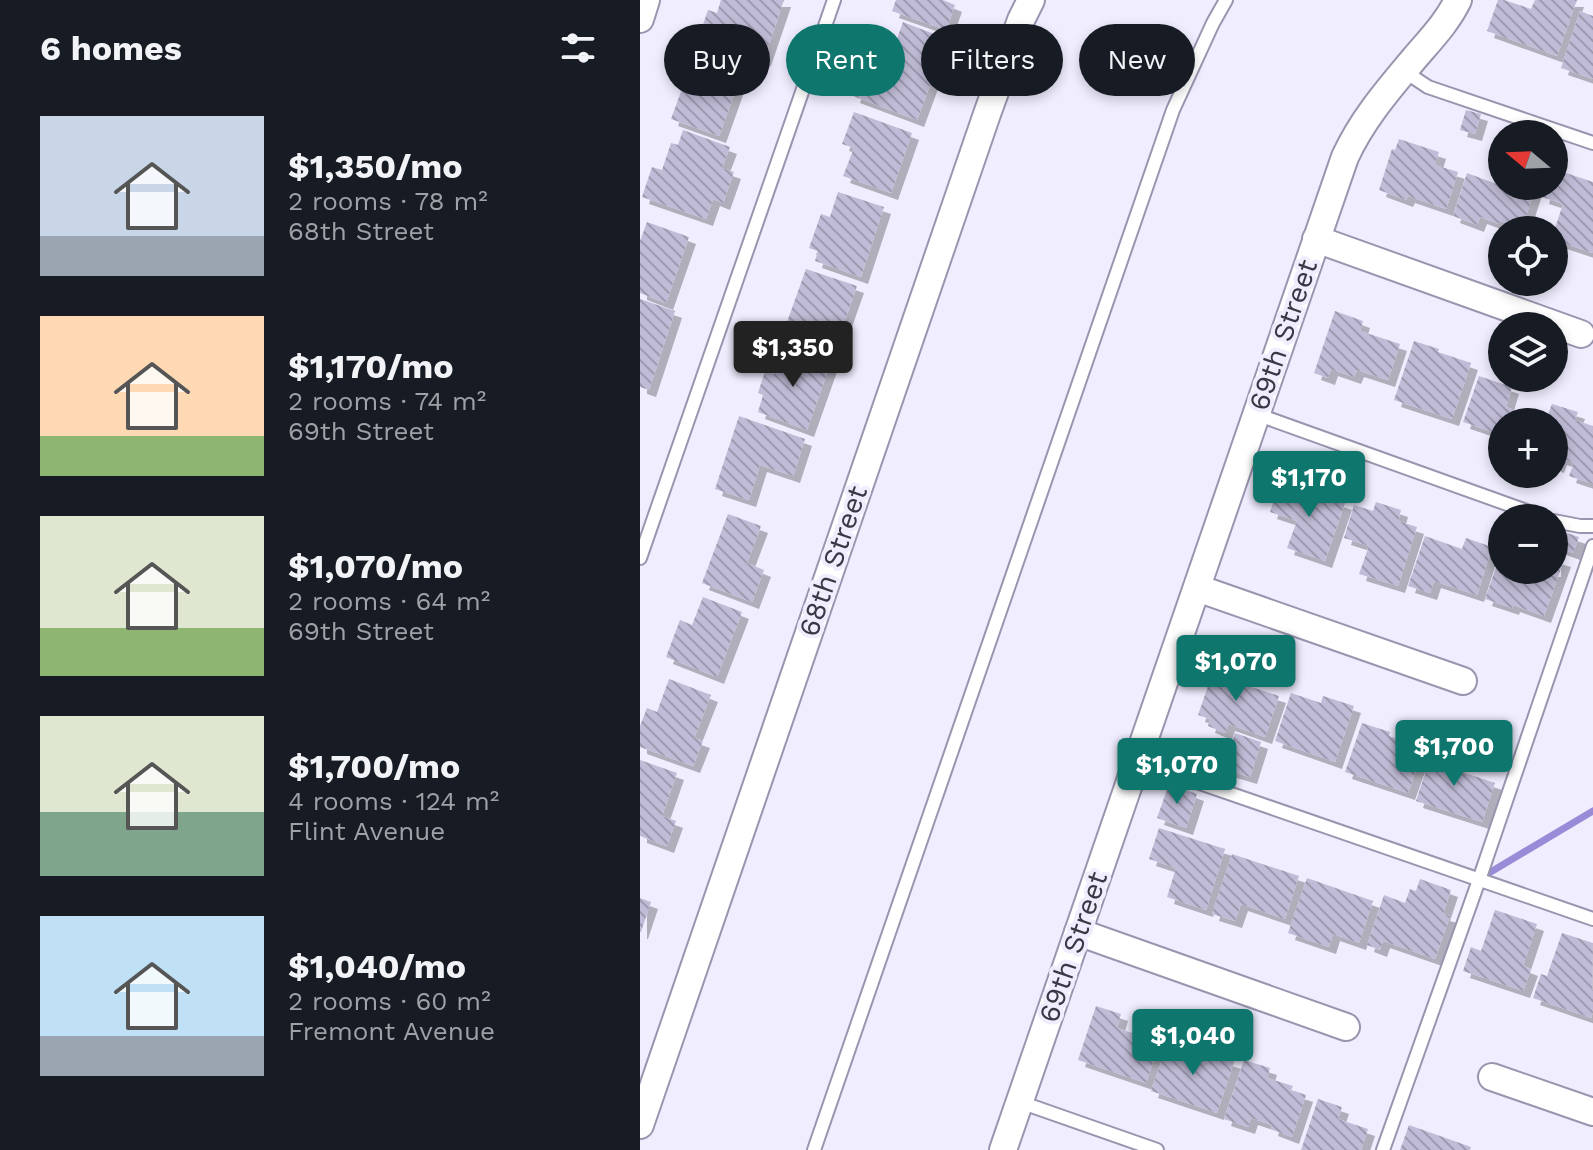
<!DOCTYPE html>
<meta charset="utf-8">
<style>
:root{--surface:#171b24;--page:#242831;--text:#f1f3f6;--muted:#9ea1a6;--accent:#0f766e}
body{margin:0;font-family:"Work Sans",sans-serif;background:var(--page);color:var(--text);height:100vh;display:flex;flex-direction:column;font-size:30px;white-space:nowrap}
*{box-sizing:border-box;margin:0}
p{font-size:26px;color:var(--muted)}
.icon{flex:none;width:44px;height:44px;fill:none;stroke:currentColor;stroke-width:2;stroke-linecap:round;stroke-linejoin:round}
.map{position:relative;flex:1;overflow:hidden}
.panel{display:flex;flex-direction:column;background:var(--surface);width:640px}
.panel>*{flex:none}
.hud{position:absolute;left:24px;top:24px;width:760px;height:72px;display:flex;gap:16px}
.needle{width:52px;rotate:289deg}
.tools{position:absolute;left:848px;top:120px;display:grid;gap:16px}
.tools a{display:grid;place-items:center;width:80px;height:80px;border-radius:50%;background:var(--surface);box-shadow:0 4px 12px #0003;font-size:40px}
.price{position:absolute;translate:-50% -68px;padding:0 18px;border-radius:8px;background:var(--accent);color:#fff;font-size:26px;line-height:52px;filter:drop-shadow(0 2px 4px #0008)}
.price::after{content:'';position:absolute;left:50%;top:48px;width:24px;height:18px;margin-left:-12px;background:inherit;clip-path:polygon(0 0,100% 0,50% 100%)}
.price.on{background:#222;color:#fff}
ul{padding:0;list-style:none}
li{display:flex;align-items:center;gap:24px;height:200px;padding:0 40px}
li span{display:grid;place-items:center;flex:none;width:224px;height:160px;border-radius:0px;color:#555}
li>.icon{margin-inline-start:auto}
span .icon{width:96px;height:96px;fill:#fffc;stroke-width:1}
li b{font-size:34px}
h2{display:flex;justify-content:space-between;align-items:center;height:96px;padding:0 40px;font-size:34px}
.pill{padding:0 28px;border-radius:36px;background:var(--surface);box-shadow:0 4px 12px #0003;font-size:28px;line-height:72px}
.pill.on{background:var(--accent);color:#fff}
main{display:flex;flex:1;min-height:0}
.map>svg:first-child{display:block}
</style>
<main>
<section class="panel">
<h2>6 homes<svg class="icon" aria-label="filters" viewBox="0 0 24 24"><path d="M4 7h16M4 17h16"/><circle cx="9" cy="7" r="2"/><circle cx="15" cy="17" r="2"/></svg></h2>
<ul>
<li><span style="background:linear-gradient(#c9d6e8 75%,#9aa5b1 0)"><svg class="icon" aria-label="home" viewBox="0 0 24 24"><path d="M3 11l9-7 9 7M6 9v11h12V9"/></svg></span><div><b>$1,350/mo</b><p>2 rooms · 78 m²</p><p>68th Street</p></div></li>
<li><span style="background:linear-gradient(#ffd9b3 75%,#8fb573 0)"><svg class="icon" aria-label="home" viewBox="0 0 24 24"><path d="M3 11l9-7 9 7M6 9v11h12V9"/></svg></span><div><b>$1,170/mo</b><p>2 rooms · 74 m²</p><p>69th Street</p></div></li>
<li><span style="background:linear-gradient(#dfe7d0 70%,#8fb573 0)"><svg class="icon" aria-label="home" viewBox="0 0 24 24"><path d="M3 11l9-7 9 7M6 9v11h12V9"/></svg></span><div><b>$1,070/mo</b><p>2 rooms · 64 m²</p><p>69th Street</p></div></li>
<li><span style="background:linear-gradient(#dfe7d0 60%,#7fa58c 0)"><svg class="icon" aria-label="home" viewBox="0 0 24 24"><path d="M3 11l9-7 9 7M6 9v11h12V9"/></svg></span><div><b>$1,700/mo</b><p>4 rooms · 124 m²</p><p>Flint Avenue</p></div></li>
<li><span style="background:linear-gradient(#bfe0f5 75%,#9aa5b1 0)"><svg class="icon" aria-label="home" viewBox="0 0 24 24"><path d="M3 11l9-7 9 7M6 9v11h12V9"/></svg></span><div><b>$1,040/mo</b><p>2 rooms · 60 m²</p><p>Fremont Avenue</p></div></li>
</ul>
</section>
<div class="map">
<svg width="953" height="1150" viewBox="0 0 953 1150">
<defs>
<pattern id="building-back-hatch" width="6" height="6" patternUnits="userSpaceOnUse" patternTransform="scale(2)"><rect width="6" height="6" fill="#c0bcd7"/><path d="M-1 5l2 2M0 0l6 6M5-1l2 2" fill="none" stroke="#9d9ab0"/></pattern>
<filter id="shadow"><feDropShadow dx="7" dy="7" stdDeviation="0" flood-color="#0004"/></filter>
</defs>
<rect width="100%" height="100%" fill="#efedfe"/>
<g fill="none" stroke-linecap="round" stroke-linejoin="round">
<path stroke="#9a8bd8" stroke-width="7" d="M849 873 953 811"/>
</g>
<g fill="url(#building-back-hatch)" filter="url(#shadow)">
<path d="M81 0H144L124 59 59 36 68 10 77 13Z"/>
<path d="M256 0H303L315 5 306 30 252 11Z"/>
<path d="M858 0H864L891 9 895 0H937L917 56 847 31Z"/>
<path d="M940 11 953 16V79L921 68Z"/>
<path d="M263 22 307 39 277 120 213 96 228 54 249 61Z"/>
<path d="M57 48 104 66 79 136 31 119Z"/>
<path d="M826 110 841 114 835 134 820 130Z"/>
<path d="M214 112 272 133 251 193 203 176 214 148 202 144Z"/>
<path d="M43 130 90 147 82 168 94 172 83 203 73 199 66 219 2 197 12 167 22 170 31 143 38 145Z"/>
<path d="M759 139 799 152 795 165 818 172 806 209 768 196 766 200 739 190 752 149 755 150Z"/>
<path d="M914 169 953 182V253L914 240V231L923 204 902 197 905 186H914Z"/>
<path d="M827 173 862 186H896L882 228 860 221 859 224 840 217 837 225 813 216Z"/>
<path d="M198 192 244 207 221 277 175 261 178 251 169 248 181 214 190 217Z"/>
<path d="M7 222 49 237 26 303 0 293V241Z"/>
<path d="M166 269 217 286 193 354 142 336Z"/>
<path d="M0 299 35 311 9 390 0 387Z"/>
<path d="M695 311 723 321 720 331 760 344 748 380 717 370 714 377 691 369 688 378 674 373Z"/>
<path d="M774 341 799 349 798 352 831 363 812 419 754 400Z"/>
<path d="M143 348 190 365 167 430 118 412 123 395 118 393 125 371 134 374Z"/>
<path d="M839 376 872 387 866 407 888 415 887 417 901 422H862V435L823 422Z"/>
<path d="M912 404 938 412 935 420 953 426V484L929 476 934 463 920 458 917 466 914 465V422H905Z"/>
<path d="M99 416 165 439 153 476 120 465 109 500 75 489Z"/>
<path d="M640 481 705 503 685 561 647 548 657 521 630 512Z"/>
<path d="M736 502 761 510 758 521 777 527 758 586 719 574 729 546 704 538 714 505 733 511Z"/>
<path d="M88 514 121 526 107 563 124 570 112 602 62 583Z"/>
<path d="M914 529 939 537 933 553 914 546Z"/>
<path d="M785 536 822 549 826 538 852 547 837 595 794 581 790 593 768 586Z"/>
<path d="M862 550V570H914V557L924 560 904 616 873 605 872 608 845 599Z"/>
<path d="M63 597 102 612 77 677 26 657 40 620 52 625Z"/>
<path d="M577 660 601 668 596 682 639 696 625 737 588 724 585 733 568 726 570 719 558 715Z"/>
<path d="M29 679 71 695 54 738 63 741 53 766 0 747V726L7 708 17 712Z"/>
<path d="M651 693 681 703 683 696 714 706 695 762 635 741Z"/>
<path d="M722 723 750 732 749 736 784 748 768 793 705 772Z"/>
<path d="M595 733 621 742 610 777 583 769Z"/>
<path d="M793 749 820 759 816 770 855 783 842 822 776 801Z"/>
<path d="M0 760 37 773 22 816 36 821 27 846 0 836Z"/>
<path d="M529 784 557 794 546 828 517 818Z"/>
<path d="M519 828 585 849 566 910 527 897 536 868 509 859Z"/>
<path d="M592 854 659 876 645 919 601 904 595 921 572 914Z"/>
<path d="M667 878 733 901 719 943 693 934 689 947 648 933Z"/>
<path d="M780 879 811 890 803 914 810 916 795 959 743 941 740 950 727 945 744 895 765 903 770 889 776 891Z"/>
<path d="M0 898 11 902 1 932H0Z"/>
<path d="M855 910 897 924 883 966 891 969 883 991 823 971 831 947 841 951Z"/>
<path d="M922 933 953 943 952 991H953V1012L951 1018 893 998 901 974 907 976Z"/>
<path d="M456 1006 481 1014 477 1028 520 1042 506 1083 438 1060Z"/>
<path d="M529 1040 594 1062 577 1113 511 1091Z"/>
<path d="M604 1060 630 1068 627 1078 653 1086 651 1090 666 1095 652 1137 631 1129 632 1125 611 1118 608 1127 584 1119Z"/>
<path d="M678 1099 702 1107 698 1119 728 1129 721 1150H661Z"/>
<path d="M769 1125 831 1147 830 1150H760Z"/>
</g>
<g fill="none" stroke-linecap="round" stroke-linejoin="round">
<g stroke="#9995af" stroke-width="16">
<g id="service">
<path d="M764 71 788 87 953 143"/>
<path d="M616 414 906 518"/>
<path d="M914 521 940 526H953"/>
<path d="M0 558 194 0"/>
<path d="M496 761 953 919"/>
<path d="M380 1102 517 1150"/>
<path d="M174 1150 533 110 573 23 586 0"/>
<path d="M743 1150 839 880 953 546"/>
</g>
</g>
<g stroke="#9995af" stroke-width="30">
<g id="minor">
<path d="M0 19 6 0"/>
<path d="M676 239 941 334"/>
<path d="M557 588 823 681"/>
<path d="M438 932 706 1027"/>
<path d="M852 1077 953 1112"/>
<path d="M0 1125 347 114 381 20 391 0"/>
<path d="M363 1150 705 157C722 120 747 91 773 60 789 41 807 23 818 0"/>
</g>
</g>
<use href="#service" stroke="#fff" stroke-width="12"/>
<use href="#minor" stroke="#fff" stroke-width="26"/>
</g>
<g text-anchor="middle" dominant-baseline="central" stroke-width="8" stroke-linejoin="round" paint-order="stroke">
<g font-size="28" fill="#3a3843" stroke="#efedfe">
<text transform="translate(643 335) rotate(-71)">69th Street</text>
<text transform="translate(193 561) rotate(-71)">68th Street</text>
<text transform="translate(433 947) rotate(-71)">69th Street</text>
</g>
</g>
</svg>
<div class="tools">
<a><svg class="needle" viewBox="-14 -14 28 28"><path d="M0-13l5 13h-10z" fill="#e53935"/><path d="M0 13l5-13h-10z" fill="#9ea1a6"/></svg></a>
<a><svg class="icon" aria-label="locate" viewBox="0 0 24 24"><circle cx="12" cy="12" r="6"/><path d="M12 2v4M12 18v4M2 12h4M18 12h4"/></svg></a>
<a><svg class="icon" aria-label="layers" viewBox="0 0 24 24"><path d="M12 4l9 5-9 5-9-5zM3 14l9 5 9-5"/></svg></a>
<a>+</a>
<a>−</a>
</div>
<b class="price on" style="left:153px;top:389px">$1,350</b>
<b class="price" style="left:669px;top:519px">$1,170</b>
<b class="price" style="left:596px;top:703px">$1,070</b>
<b class="price" style="left:814px;top:788px">$1,700</b>
<b class="price" style="left:537px;top:806px">$1,070</b>
<b class="price" style="left:553px;top:1077px">$1,040</b>
<div class="hud">
<a class="pill">Buy</a>
<a class="pill on">Rent</a>
<a class="pill">Filters</a>
<a class="pill">New</a>
</div>
</div>
</main>
